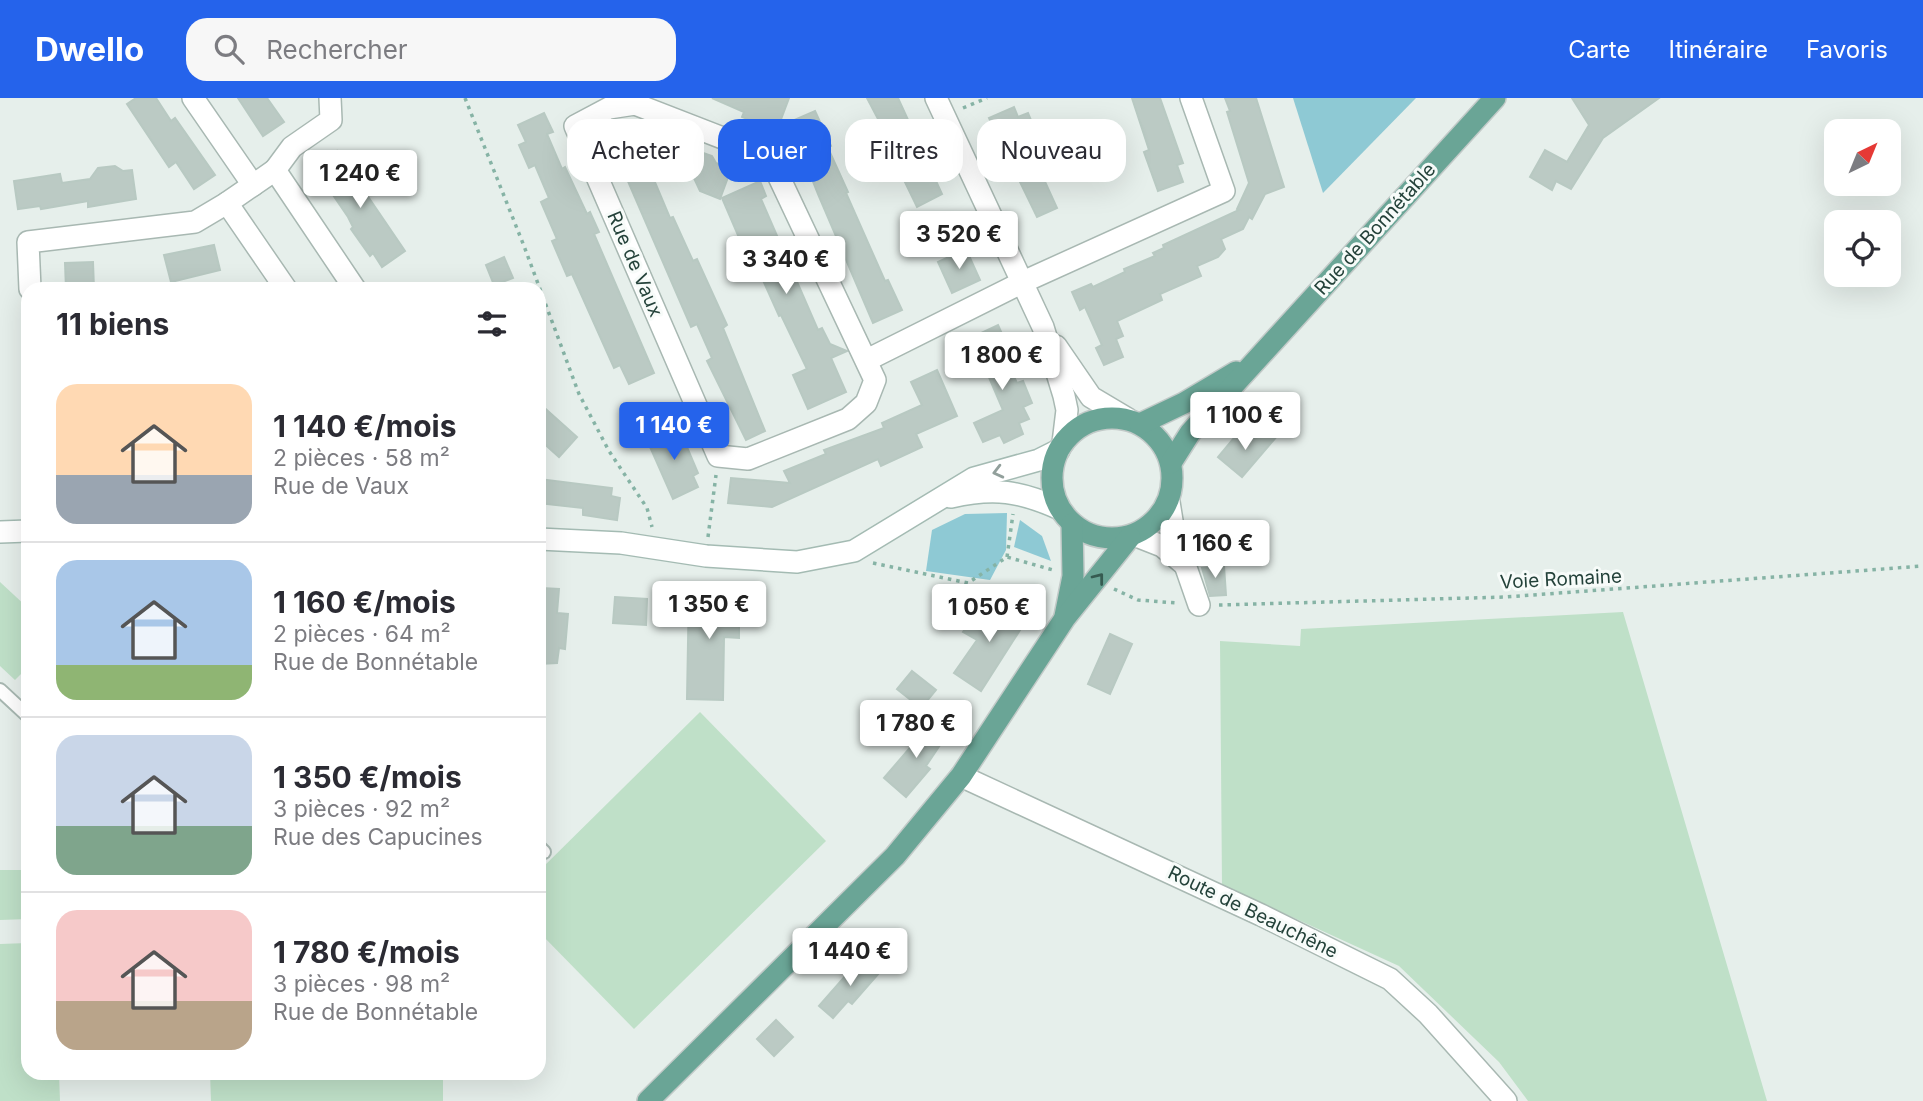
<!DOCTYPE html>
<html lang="fr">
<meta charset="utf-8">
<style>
:root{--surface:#fff;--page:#f7f7f7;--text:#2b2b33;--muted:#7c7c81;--line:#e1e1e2;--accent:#2563eb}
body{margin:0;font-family:Inter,sans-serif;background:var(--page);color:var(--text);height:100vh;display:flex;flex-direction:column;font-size:26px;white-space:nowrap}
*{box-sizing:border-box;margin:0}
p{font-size:23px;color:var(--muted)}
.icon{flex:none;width:38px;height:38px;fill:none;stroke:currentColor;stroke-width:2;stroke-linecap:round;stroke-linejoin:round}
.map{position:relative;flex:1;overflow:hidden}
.panel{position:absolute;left:21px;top:184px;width:525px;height:798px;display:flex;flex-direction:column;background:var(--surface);border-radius:21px;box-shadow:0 7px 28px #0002}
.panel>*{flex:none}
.banner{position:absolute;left:567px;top:21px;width:665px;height:63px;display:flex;gap:14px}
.needle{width:46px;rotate:43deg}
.buttons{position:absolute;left:1824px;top:21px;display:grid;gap:14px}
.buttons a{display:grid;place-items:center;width:77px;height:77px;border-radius:14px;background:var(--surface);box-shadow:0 7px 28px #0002;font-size:35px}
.price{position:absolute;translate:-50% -60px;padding:0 16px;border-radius:7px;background:#fff;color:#222;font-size:23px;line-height:46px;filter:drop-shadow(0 2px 4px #0008)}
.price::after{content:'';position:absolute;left:50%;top:42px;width:21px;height:16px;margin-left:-10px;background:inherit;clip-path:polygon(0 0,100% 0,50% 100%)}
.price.on{background:var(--accent);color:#fff}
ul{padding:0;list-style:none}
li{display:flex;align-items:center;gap:21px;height:175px;padding:0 35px}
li+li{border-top:2px solid var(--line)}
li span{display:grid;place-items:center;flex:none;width:196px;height:140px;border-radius:21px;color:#555}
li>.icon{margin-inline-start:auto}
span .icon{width:84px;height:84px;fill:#fffc;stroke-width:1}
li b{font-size:30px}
h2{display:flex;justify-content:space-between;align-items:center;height:84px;padding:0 35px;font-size:30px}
.pill{padding:0 24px;border-radius:21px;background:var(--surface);box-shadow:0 7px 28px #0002;font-size:24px;line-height:63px}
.pill.on{background:var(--accent);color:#fff}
header{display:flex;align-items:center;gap:42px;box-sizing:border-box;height:98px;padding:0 35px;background:var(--accent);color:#fff}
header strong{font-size:33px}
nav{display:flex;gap:38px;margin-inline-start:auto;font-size:24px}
.search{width:490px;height:63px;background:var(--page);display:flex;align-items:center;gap:18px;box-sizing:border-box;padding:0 24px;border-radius:21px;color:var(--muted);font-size:26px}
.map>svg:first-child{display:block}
</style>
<header>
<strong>Dwello</strong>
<div class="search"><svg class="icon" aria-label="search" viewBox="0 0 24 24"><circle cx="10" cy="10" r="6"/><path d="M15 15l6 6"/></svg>Rechercher</div>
<nav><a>Carte</a><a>Itinéraire</a><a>Favoris</a></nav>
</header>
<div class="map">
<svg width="1923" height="1003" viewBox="0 0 1923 1003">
<rect width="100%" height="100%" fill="#e6efeb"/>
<g fill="#bfe0c8">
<path d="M0 484 28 510V569L15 582 0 568Z"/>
<path d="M1623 514 1767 1003H1528L1499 964 1399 868 1222 787 1220 543 1300 548 1301 531Z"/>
<path d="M700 614 826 743 634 931 539 834V773Z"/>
<path d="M0 772H28V821L0 822Z"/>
<path d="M28 845V975H59L60 1003H0V846Z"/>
<path d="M210 975H443V1003H211Z"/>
</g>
<g fill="#8ec9d4">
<path d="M1293 0H1416L1323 95Z"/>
<path d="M1007 415 1006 452 990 482 926 473 932 432 965 416Z"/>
<path d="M1020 422 1042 438 1051 463 1014 449Z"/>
</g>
<g fill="#bbcac4" stroke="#b8c9c2" stroke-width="2">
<path d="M136 0H156L171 23 175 20 215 77 194 91 176 64 169 69 127 6Z"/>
<path d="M238 0H267L284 24 263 38Z"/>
<path d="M712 0H789L777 32 742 19 744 14Z"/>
<path d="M867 0H898L942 96 917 109 903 80 908 78Z"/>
<path d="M1132 0H1160L1183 65 1177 67 1183 84 1158 93 1144 54 1149 52Z"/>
<path d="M1225 0H1256L1284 89 1265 96 1252 121 1249 119 1243 131 1221 141 1225 151 1218 159 1197 168 1201 178 1160 196 1162 202 1117 223 1123 238 1116 241 1123 259 1104 267 1096 250 1102 247 1085 209 1080 212 1072 194 1091 186 1093 189 1125 174 1124 171 1155 158 1153 155 1164 150 1163 147 1239 112 1237 111 1249 85 1227 14 1230 13Z"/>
<path d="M1572 0H1659L1603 40 1571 91 1556 83 1552 92 1530 79 1545 52 1567 64 1589 27Z"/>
<path d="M1014 9 1018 19 1028 15 1036 34 1029 38 1040 62 1036 64 1057 110 1037 119 989 20Z"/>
<path d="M815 13 831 48 828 50 848 94 846 95 885 183 888 182 902 212 873 225 818 96 808 71 812 69 792 23Z"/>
<path d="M544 15 553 34 547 36 562 71 565 69 587 116 590 114 599 134 594 136 654 275 629 286 620 267 614 270 572 176 567 178 552 143 557 141 541 104 549 100 535 67 529 70 519 47 526 44 518 27Z"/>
<path d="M637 33 656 76 654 82 670 120 673 119 693 163 697 161 727 227 723 230 765 333 746 342 707 263 712 260 697 226 691 229 611 44Z"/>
<path d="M678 46 712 58 716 65 731 71 720 101 700 93Z"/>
<path d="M337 53 405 153 382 169 373 155 370 158 351 131 353 129 348 119 314 69Z"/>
<path d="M115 68 123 73 132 72 136 101 88 109V103L41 111 40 108 18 111 14 83 60 76 62 85 90 81 98 70Z"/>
<path d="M760 83 766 98 761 101 818 232 822 230 830 246 847 253 831 260 846 294 808 311 793 277 807 271 781 217 779 218 744 140 740 142 722 100Z"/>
<path d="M214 147 220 172 171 184 164 157Z"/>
<path d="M966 151 980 182 952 195 938 164Z"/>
<path d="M504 159 513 180 494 187 486 167Z"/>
<path d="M93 164 94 191H66L65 165Z"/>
<path d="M998 227 1006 245 999 248 1017 285 1023 283 1032 305 1023 309 1029 321 1019 325 1023 336 1004 345 1000 337 983 344 974 325 1003 312 979 256 986 253 979 236Z"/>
<path d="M937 272 957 318 916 336 922 349 881 368 878 361 772 409 728 405 731 380 790 385 784 373 826 356 824 352 884 330 882 325 922 307 911 284Z"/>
<path d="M539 305 577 339 559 359 539 341Z"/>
<path d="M678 328 698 375 693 378 698 389 673 401 647 342Z"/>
<path d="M1239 334 1247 341 1278 337 1242 379 1218 359Z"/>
<path d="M539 381 612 390 611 398 620 400 617 422 583 417V410L539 405Z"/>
<path d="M1224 468 1226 497 1210 498 1202 470Z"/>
<path d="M689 489 725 490V506H739V540L724 539 723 602 687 601Z"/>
<path d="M541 490 559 491 557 515 568 516 565 551 559 550 557 565 539 566Z"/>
<path d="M615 499 647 501 646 527 613 525Z"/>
<path d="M981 508 1029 518 981 593 954 575 977 542 963 534Z"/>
<path d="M1110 536 1132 546 1110 596 1088 586Z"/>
<path d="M912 573 936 592 921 610 897 591Z"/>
<path d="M932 624 948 635 926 668 930 671 906 699 884 680Z"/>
<path d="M862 859 879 875 852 906 848 903 833 920 819 908Z"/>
<path d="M776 922 793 939 774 958 757 941Z"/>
</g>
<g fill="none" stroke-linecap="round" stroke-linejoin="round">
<g stroke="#a8b8b2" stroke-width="16">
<g id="lane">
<path d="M0 592 28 618"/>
<path d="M539 749 544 754"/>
</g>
</g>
<g stroke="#a8b8b2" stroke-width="24">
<g id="street">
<path d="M193 0 253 87"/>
<path d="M936 0 1043 229 1064 298 1067 312 1063 345"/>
<path d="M635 6 769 58 875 282 866 305 848 321 748 361 718 358 575 28 609 10Z"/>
<path d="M275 72 292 49 331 22 330 0"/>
<path d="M30 191 28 144 195 124 227 105"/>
<path d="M286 191 227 105 275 72 355 191"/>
<path d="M1056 248 1091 299 1128 321"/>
<path d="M867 262 1023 184 1224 93 1191 0"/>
<path d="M1169 404 1174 435 1199 507"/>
<path d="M1134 437 1162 448 1185 467"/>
<path d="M961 678 1261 817 1390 881 1428 916 1506 1003"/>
</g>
</g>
<g stroke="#a4bbb3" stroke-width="24">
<g id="secondary">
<path d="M951 399C994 389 1020 393 1060 411"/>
<path d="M0 434 28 433"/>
<path d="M539 441 621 445 706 458 797 464 854 453 974 380 1039 362 1059 352"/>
</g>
</g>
<g stroke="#c2cac8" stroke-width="24">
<g id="primary">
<circle cx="1112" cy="380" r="60"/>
<path d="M1140 326 1184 305 1236 274"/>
<path d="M1171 365 1190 335 1495 0"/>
<path d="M1065 518 1073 478 1072 426"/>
<path d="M648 1003 895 758 961 678 1065 520 1130 439"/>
</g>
</g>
<g stroke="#86b3a5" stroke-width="3.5" stroke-dasharray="3.5 5" stroke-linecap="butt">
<path d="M465 0 524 148 579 296 609 353 647 410 652 429"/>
<path d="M963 10 987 0"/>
<path d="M708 439 716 377"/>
<path d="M1007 459 1013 416"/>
<path d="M873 465 968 485 1007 459 1053 472"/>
<path d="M1114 491 1138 502 1177 505"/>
<path d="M1219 507 1506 499 1923 468"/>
</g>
<use href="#lane" stroke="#fff" stroke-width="12"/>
<use href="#street" stroke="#fff" stroke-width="21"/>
<use href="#secondary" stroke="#fff" stroke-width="21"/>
<use href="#primary" stroke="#6aa596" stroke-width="21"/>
</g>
<defs><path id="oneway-chevron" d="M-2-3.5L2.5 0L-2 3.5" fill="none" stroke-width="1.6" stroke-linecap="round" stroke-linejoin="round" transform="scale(1.75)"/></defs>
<use stroke="#92a09c" href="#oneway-chevron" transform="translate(998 374) rotate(166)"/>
<use stroke="#365b51" href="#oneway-chevron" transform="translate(1099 480) rotate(-52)"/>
<g text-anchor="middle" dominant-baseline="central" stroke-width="6" stroke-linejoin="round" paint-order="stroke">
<g font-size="19" fill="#24423a" stroke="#f7fbf9">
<text transform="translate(1375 131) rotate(-48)">Rue de Bonnétable</text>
<text transform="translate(635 166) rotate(67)">Rue de Vaux</text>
<text transform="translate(1561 481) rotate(-3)">Voie Romaine</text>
<text transform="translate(1253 814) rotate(26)">Route de Beauchêne</text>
</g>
</g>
</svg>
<div class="buttons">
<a><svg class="needle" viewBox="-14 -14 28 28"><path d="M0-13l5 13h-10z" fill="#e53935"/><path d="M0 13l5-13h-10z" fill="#7c7c81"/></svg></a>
<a><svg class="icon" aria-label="locate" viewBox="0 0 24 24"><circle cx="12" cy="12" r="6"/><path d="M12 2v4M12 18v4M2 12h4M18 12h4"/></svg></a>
</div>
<b class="price" style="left:360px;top:112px">1 240 €</b>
<b class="price" style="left:959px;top:173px">3 520 €</b>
<b class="price" style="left:786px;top:198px">3 340 €</b>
<b class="price" style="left:1002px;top:294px">1 800 €</b>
<b class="price" style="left:1245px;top:354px">1 100 €</b>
<b class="price on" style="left:674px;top:364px">1 140 €</b>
<b class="price" style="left:1215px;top:482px">1 160 €</b>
<b class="price" style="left:709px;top:543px">1 350 €</b>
<b class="price" style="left:989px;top:546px">1 050 €</b>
<b class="price" style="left:916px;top:662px">1 780 €</b>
<b class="price" style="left:850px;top:890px">1 440 €</b>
<div class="banner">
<a class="pill">Acheter</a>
<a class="pill on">Louer</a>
<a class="pill">Filtres</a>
<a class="pill">Nouveau</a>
</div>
<section class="panel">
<h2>11 biens<svg class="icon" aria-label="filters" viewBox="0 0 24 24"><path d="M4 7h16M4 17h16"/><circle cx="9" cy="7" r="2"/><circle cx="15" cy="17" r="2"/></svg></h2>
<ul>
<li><span style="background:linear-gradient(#ffd9b3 65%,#9aa5b1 0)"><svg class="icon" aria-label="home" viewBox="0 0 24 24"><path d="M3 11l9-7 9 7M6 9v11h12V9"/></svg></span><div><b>1 140 €/mois</b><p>2 pièces · 58 m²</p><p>Rue de Vaux</p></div></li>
<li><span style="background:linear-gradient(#a9c7e8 75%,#8fb573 0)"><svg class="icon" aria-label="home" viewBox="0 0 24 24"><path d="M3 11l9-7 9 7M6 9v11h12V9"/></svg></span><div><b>1 160 €/mois</b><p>2 pièces · 64 m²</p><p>Rue de Bonnétable</p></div></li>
<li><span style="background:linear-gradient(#c9d6e8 65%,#7fa58c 0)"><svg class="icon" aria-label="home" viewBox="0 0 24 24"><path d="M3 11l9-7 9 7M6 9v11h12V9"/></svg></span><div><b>1 350 €/mois</b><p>3 pièces · 92 m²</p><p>Rue des Capucines</p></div></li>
<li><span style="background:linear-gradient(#f6c9c9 65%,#b9a48a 0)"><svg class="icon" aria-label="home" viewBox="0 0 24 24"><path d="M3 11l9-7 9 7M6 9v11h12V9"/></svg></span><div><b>1 780 €/mois</b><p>3 pièces · 98 m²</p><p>Rue de Bonnétable</p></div></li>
</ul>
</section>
</div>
